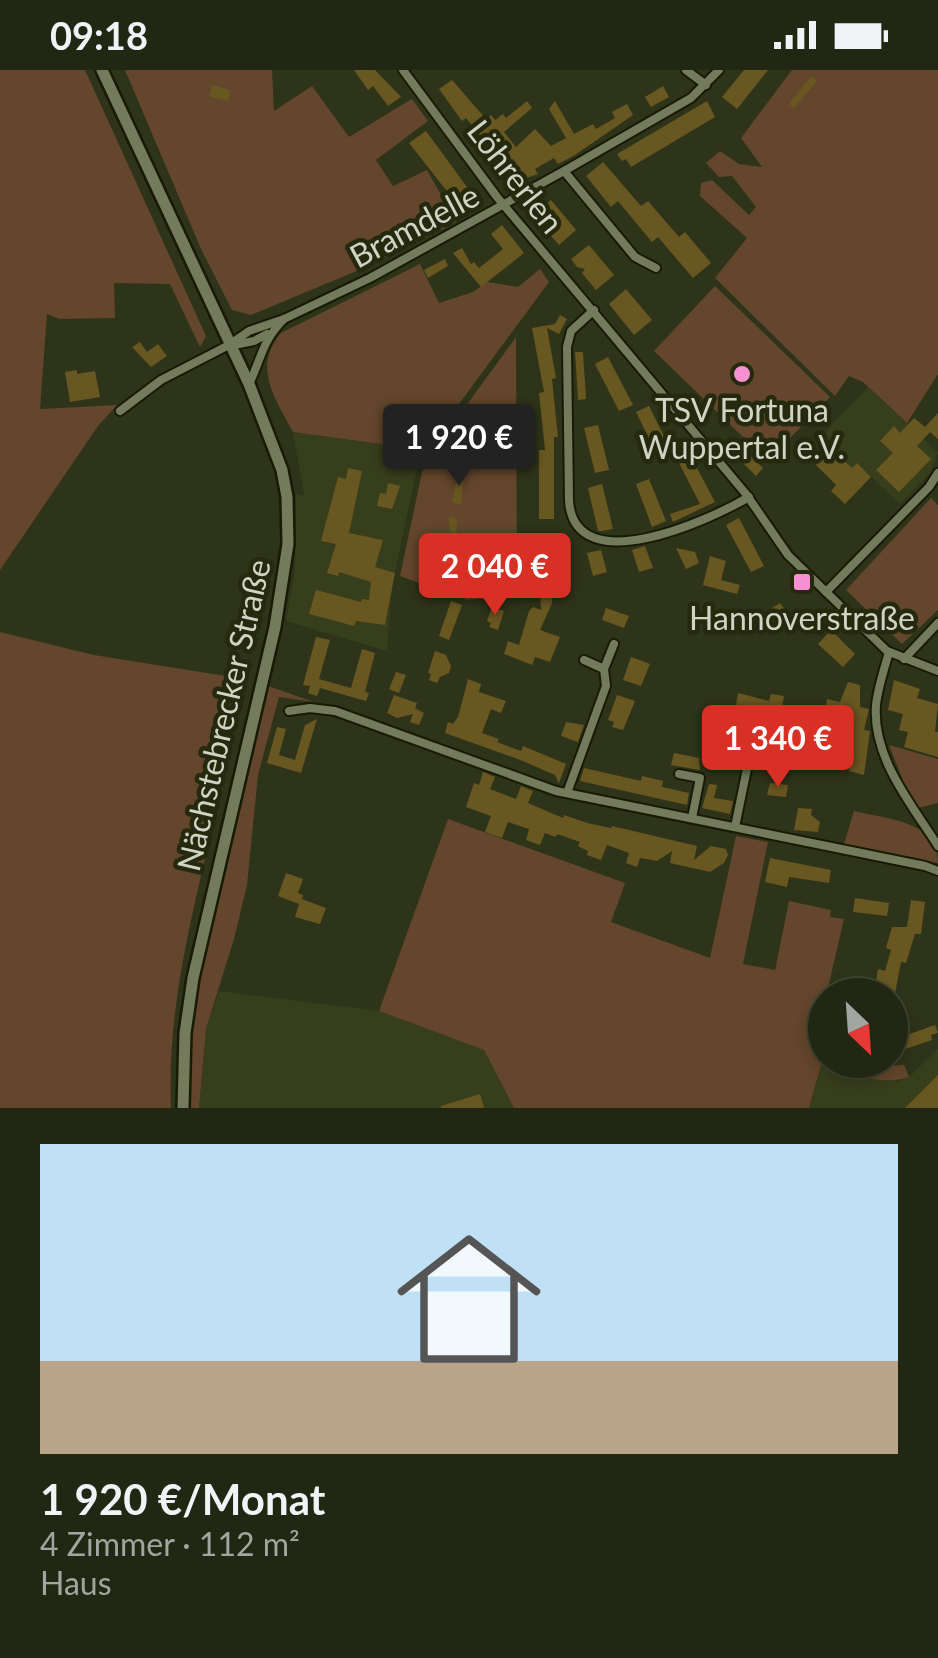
<!DOCTYPE html>
<html lang="de">
<meta charset="utf-8">
<style>
:root{--surface:#222713;--page:#2a2f1c;--text:#f1f3f6;--muted:#a2a5a0;--line:#3f4433;--accent:#d93025}
body{margin:0;font-family:Lato,sans-serif;background:var(--page);color:var(--text);height:100vh;display:flex;flex-direction:column;font-size:38px;white-space:nowrap}
*{box-sizing:border-box;margin:0}
p{font-size:32px;color:var(--muted)}
.icon{flex:none;width:55px;height:55px;fill:none;stroke:currentColor;stroke-width:2;stroke-linecap:round;stroke-linejoin:round}
.map{position:relative;height:1038px;overflow:hidden}
.side{display:flex;flex-direction:column;background:var(--surface);flex:1}
.side>*{flex:none}
.needle{width:65px;rotate:155deg}
.tools{position:absolute;left:808px;top:908px;display:grid;gap:20px}
.tools a{display:grid;place-items:center;width:100px;height:100px;border-radius:50%;background:var(--surface);box-shadow:0 5px 15px #0003,0 0 0 2px var(--line);font-size:50px}
.price{position:absolute;translate:-50% -85px;padding:0 22px;border-radius:10px;background:var(--accent);color:#fff;font-size:32px;line-height:65px;filter:drop-shadow(0 2px 5px #0008)}
.price::after{content:'';position:absolute;left:50%;top:60px;width:30px;height:22px;margin-left:-15px;background:inherit;clip-path:polygon(0 0,100% 0,50% 100%)}
.price.on{background:#222;color:#fff}
ul{padding:0;list-style:none}
li{display:grid;align-content:center;gap:20px;height:530px;padding:0 40px}
li span{display:grid;place-items:center;height:310px;border-radius:0px;color:#555}
li>.icon{margin-inline-start:auto}
span .icon{width:180px;height:180px;fill:#fffc;stroke-width:1}
li b{font-size:42px}
.status{display:flex;justify-content:space-between;align-items:center;height:70px;padding:0 50px;background:var(--surface);direction:ltr}
.status svg{height:28px;fill:currentColor}
.map>svg:first-child{display:block}
</style>
<div class="status"><b>09:18</b><svg viewBox="0 0 49 12"><path d="M0 12V9h3v3zM5 12V6h3v6zM10 12V3h3v9zM15 12V0h3v12zM26 1h20v11H26zM47 4h2v5h-2z"/></svg></div>
<div class="map">
<svg width="938" height="1038" viewBox="0 0 938 1038">
<rect width="100%" height="100%" fill="#2e3419"/>
<g fill="#373e1c">
<path d="M868 317 938 383 930 403 900 434 858 394 852 399 819 368Z"/>
<path d="M293 362 425 380 418 395 392 515 387 581 286 551 295 500 296 424 304 425Z"/>
<path d="M219 921 379 941 484 980 514 1038H199L206 959Z"/>
<path d="M938 979V1038H809L821 995 874 1009 898 1011 909 1007Z"/>
</g>
<g fill="#63462b">
<path d="M0 0H85L206 266 200 277 170 214 114 213 115 248 60 249 47 244 40 339 117 335 98 356 0 500Z"/>
<path d="M125 0H272L274 41 312 16 349 67 412 29 428 51 376 90 393 116 427 100 456 152 364 198 251 245 232 240 201 179Z"/>
<path d="M792 0H938V304L907 353 863 312 849 306 835 326 715 208 747 168 700 126 701 113 712 110 749 145 756 137 732 106 719 107 706 93 720 81 739 94 762 97 741 68Z"/>
<path d="M420 194 439 233 473 222 487 212 518 217 540 199 549 212 425 380 293 362C275 328 252 297 281 263Z"/>
<path d="M715 216 830 327 768 391 654 281Z"/>
<path d="M516 267 517 525 467 530 400 506 422 402 429 387Z"/>
<path d="M931 428 938 435V540L902 574 846 520Z"/>
<path d="M0 562 94 585 232 607 218 676 225 700C202 812 166 922 171 1038H0Z"/>
<path d="M268 616 314 632 279 627 258 705 247 815 234 869 206 959 199 1038H189C185 902 236 749 268 616Z"/>
<path d="M889 675 938 689V733L914 739Z"/>
<path d="M854 741C885 749 938 750 938 793L844 774Z"/>
<path d="M448 749 625 813 611 852 710 888 736 766 768 772 743 894 775 900 789 831 831 840 830 847 844 849 828 918 837 925H825V990H889L890 996 904 995 909 1007C881 1017 849 1002 821 995L809 1038H514L484 980 379 941Z"/>
</g>
<g fill="#695721">
<path d="M354 0H375L401 27 388 36 373 16 368 20Z"/>
<path d="M744 0H768L737 39 722 27Z"/>
<path d="M811 6 817 11 794 38 789 34Z"/>
<path d="M452 10 486 49 491 45 495 50 503 44 506 48 527 31 532 38 504 62 516 77 535 59 551 76 566 68 549 39 555 31 574 64 593 54 596 59 615 48 612 42 627 34 633 45 575 85 558 94 554 88 535 99 538 104 512 113 496 94 500 91 479 64 466 48 462 51 439 19Z"/>
<path d="M212 15 231 20 228 31 209 26Z"/>
<path d="M663 16 669 27 651 37 645 27Z"/>
<path d="M707 31 715 47 631 97 626 89 622 91 617 84Z"/>
<path d="M426 61 475 128 461 139 409 73Z"/>
<path d="M603 92 641 136 648 131 679 167 685 162 711 193 693 208 658 167 652 172 618 131 611 137 586 106Z"/>
<path d="M551 130 576 160 559 175 533 145Z"/>
<path d="M502 155 524 183 481 217 453 183 462 178 471 194 474 192 479 198 503 179 491 164Z"/>
<path d="M589 175 614 205 596 220 582 203 585 199 577 197 571 189Z"/>
<path d="M445 189 448 196 428 208 424 200Z"/>
<path d="M626 219 652 250 634 265 609 234Z"/>
<path d="M560 245 567 249 559 264 547 258 556 308 552 309 558 367H554V449H539V380H545L539 323 544 322 532 258 555 254Z"/>
<path d="M140 272 147 282 158 274 167 286 151 297 132 277Z"/>
<path d="M575 282H583L586 329 578 330Z"/>
<path d="M608 287 633 335 619 341 595 294Z"/>
<path d="M77 300V304L95 301 100 327 70 332 65 302Z"/>
<path d="M649 336 673 384 660 391 636 342Z"/>
<path d="M938 343V369L930 362 917 376 931 389 899 422 876 400 893 383 880 371 894 356 900 363 914 348 925 357Z"/>
<path d="M598 355 609 400 595 403 584 358Z"/>
<path d="M743 379 763 398 756 406 736 386Z"/>
<path d="M831 379 852 398 857 393 871 407 845 434 831 421 836 415 816 395Z"/>
<path d="M690 385 715 432 673 452 670 444 700 434 678 391Z"/>
<path d="M348 398 362 401 349 463 383 470 375 497 395 503 385 555 356 551 354 556 309 544 316 520 361 532 362 529 369 530 371 512 339 502 338 506 327 503 336 474 321 471 338 407 346 409Z"/>
<path d="M458 402 464 403 461 434 452 433Z"/>
<path d="M649 409 666 451 652 457 636 414Z"/>
<path d="M388 413 400 416 392 439 377 436 380 423 386 424Z"/>
<path d="M602 414 613 459 602 461H598L588 418Z"/>
<path d="M449 447 457 448 456 476 461 513 453 514Z"/>
<path d="M739 448 764 496 751 502 726 455Z"/>
<path d="M538 465H553L552 533 540 560 560 567 550 592 535 587 532 595 504 584 508 571 519 575 529 541 533 537 541 540Z"/>
<path d="M645 476 653 498 639 502 632 480Z"/>
<path d="M676 478 695 482 699 493 686 499Z"/>
<path d="M601 480 607 502 593 506 587 483Z"/>
<path d="M710 486 726 491 721 510 740 515 737 524 703 515Z"/>
<path d="M451 531 462 535 449 570 439 566Z"/>
<path d="M780 533 792 549 782 555 778 550 764 556 760 547 773 541 771 539Z"/>
<path d="M492 537 504 541 498 560 489 557 491 553 487 551Z"/>
<path d="M606 538 629 546 624 558 602 550Z"/>
<path d="M831 560 855 584 843 597 818 574Z"/>
<path d="M316 567 330 570 319 609 351 618 362 579 375 583 365 622 369 623 366 631 320 618 317 626 308 623 310 616 303 615Z"/>
<path d="M435 581 446 585 451 596 449 603 440 607 437 613 429 610 431 604 428 603Z"/>
<path d="M631 587 650 594 641 616 623 610Z"/>
<path d="M396 602 406 605 399 623 389 619Z"/>
<path d="M468 609 481 614 479 622 506 631 501 643 491 639 482 663 499 669 497 672 521 681 523 676 566 694 559 713 555 705 518 689 445 663 448 652 453 654 458 647Z"/>
<path d="M894 610 920 619 917 628 938 634 935 662H938V687L904 677 908 662 899 660 903 644 888 640Z"/>
<path d="M848 612 860 615V637L869 639 864 660 870 661 864 705 849 701 850 695 800 684 803 665 818 667 822 660 827 629 840 632Z"/>
<path d="M738 623 769 631 771 624 784 626 781 644 777 643 773 654 765 652 768 641 736 635Z"/>
<path d="M394 625 417 633 415 638 424 643 419 655 410 652 413 644 397 648 387 643Z"/>
<path d="M617 625 635 631 623 660 612 657 614 652 608 650Z"/>
<path d="M317 649 301 703 267 693 277 657 286 659 279 685 295 690 305 655Z"/>
<path d="M566 652 584 655 578 672 561 666Z"/>
<path d="M726 656 741 659 738 671 724 669Z"/>
<path d="M674 683 699 688 700 700 671 695Z"/>
<path d="M584 698 641 711 642 706 663 711 662 717 689 723 687 735 580 711Z"/>
<path d="M483 702 495 707 490 719 516 729 521 716 533 721 528 733 563 748 564 745 587 753 611 758 612 756 697 776 694 790 711 776 726 779 728 785 724 793 710 802 670 793 672 781 657 791 640 788 637 797 626 793 629 783 607 775 601 790 587 785 588 781 578 776 580 772 557 764 556 767 545 763 540 775 526 770 529 759 508 752 502 768 485 762 491 746 466 737 474 713 479 715Z"/>
<path d="M770 713 788 715 786 727 767 725Z"/>
<path d="M709 714 717 715 714 728 733 731 730 744 702 738Z"/>
<path d="M798 738 812 739 811 745 820 752 818 762 794 760Z"/>
<path d="M770 788 831 800 829 813 789 807 787 817 765 812Z"/>
<path d="M286 803 303 809 298 823 303 825 302 829 326 838 320 854 295 847 299 834 278 826Z"/>
<path d="M855 828 889 833 887 846 853 842Z"/>
<path d="M911 830 925 832 921 864H915L906 893 901 892 895 924 874 923 878 899 885 901 891 880 886 878 892 857H907Z"/>
<path d="M935 955 938 963 931 965 932 970 890 984 896 969Z"/>
<path d="M938 1005V1038H905Z"/>
<path d="M480 1024 484 1038H441V1036Z"/>
</g>
<g fill="none" stroke-linecap="round" stroke-linejoin="round">
<g stroke="#171b03" stroke-width="12">
<g id="street">
<path d="M403 0 497 127 746 424 788 485 887 581 938 601"/>
<path d="M686 0 706 15"/>
<path d="M564 101 635 187 656 198"/>
<path d="M594 240 571 261 567 277 569 431C575 512 710 450 749 427"/>
<path d="M234 275 254 271 267 264"/>
<path d="M249 314C262 287 262 271 284 249"/>
<path d="M120 341 161 310 229 275 249 261 284 249 370 208 564 101 691 28 719 0"/>
<path d="M826 522 929 417 938 403"/>
<path d="M889 582C884 600 878 617 876 635 872 688 912 735 938 776"/>
<path d="M904 589 938 553"/>
<path d="M584 590 604 599"/>
<path d="M289 641 310 638 335 641 556 721 925 796 938 801"/>
<path d="M679 704 700 708 692 748"/>
<path d="M567 723 606 616 604 599 614 574"/>
<path d="M735 757 755 660"/>
</g>
</g>
<g stroke="#171b03" stroke-width="16">
<path id="secondary" d="M102 0 249 314 282 400 287 427 288 474 275 557 193 908 185 963 183 1038"/>
</g>
<use href="#street" stroke="#747b5d" stroke-width="8"/>
<use href="#secondary" stroke="#747b5d" stroke-width="11"/>
</g>
<g fill="#f690d0" stroke="#252a0f" stroke-width="4">
<circle cx="742" cy="304" r="10"/>
<rect x="792" y="502" width="20" height="20" rx="5"/>
</g>
<g text-anchor="middle" dominant-baseline="central" stroke-width="9" stroke-linejoin="round" paint-order="stroke">
<g font-size="32" fill="#cfd4c4" stroke="#252a0f">
<text transform="translate(516 106) rotate(52)">Löhrerlen</text>
<text transform="translate(414 155) rotate(-28)">Bramdelle</text>
<text transform="translate(223 645) rotate(-77)">Nächstebrecker Straße</text>
</g>
<g font-size="32" fill="#cfd4c4" stroke="#252a0f">
<text x="742" y="339">TSV Fortuna<tspan x="742" dy="37">Wuppertal e.V.</tspan></text>
<text x="802" y="547">Hannoverstraße</text>
</g>
</g>
</svg>
<div class="tools">
<a><svg class="needle" viewBox="-14 -14 28 28"><path d="M0-13l5 13h-10z" fill="#e53935"/><path d="M0 13l5-13h-10z" fill="#a2a5a0"/></svg></a>
</div>
<b class="price on" style="left:459px;top:419px">1 920 €</b>
<b class="price" style="left:495px;top:548px">2 040 €</b>
<b class="price" style="left:778px;top:720px">1 340 €</b>
</div>
<section class="side">
<ul>
<li><span style="background:linear-gradient(#bfe0f5 70%,#b9a48a 0)"><svg class="icon" aria-label="home" viewBox="0 0 24 24"><path d="M3 11l9-7 9 7M6 9v11h12V9"/></svg></span><div><b>1 920 €/Monat</b><p>4 Zimmer · 112 m²</p><p>Haus</p></div></li>
</ul>
</section>
